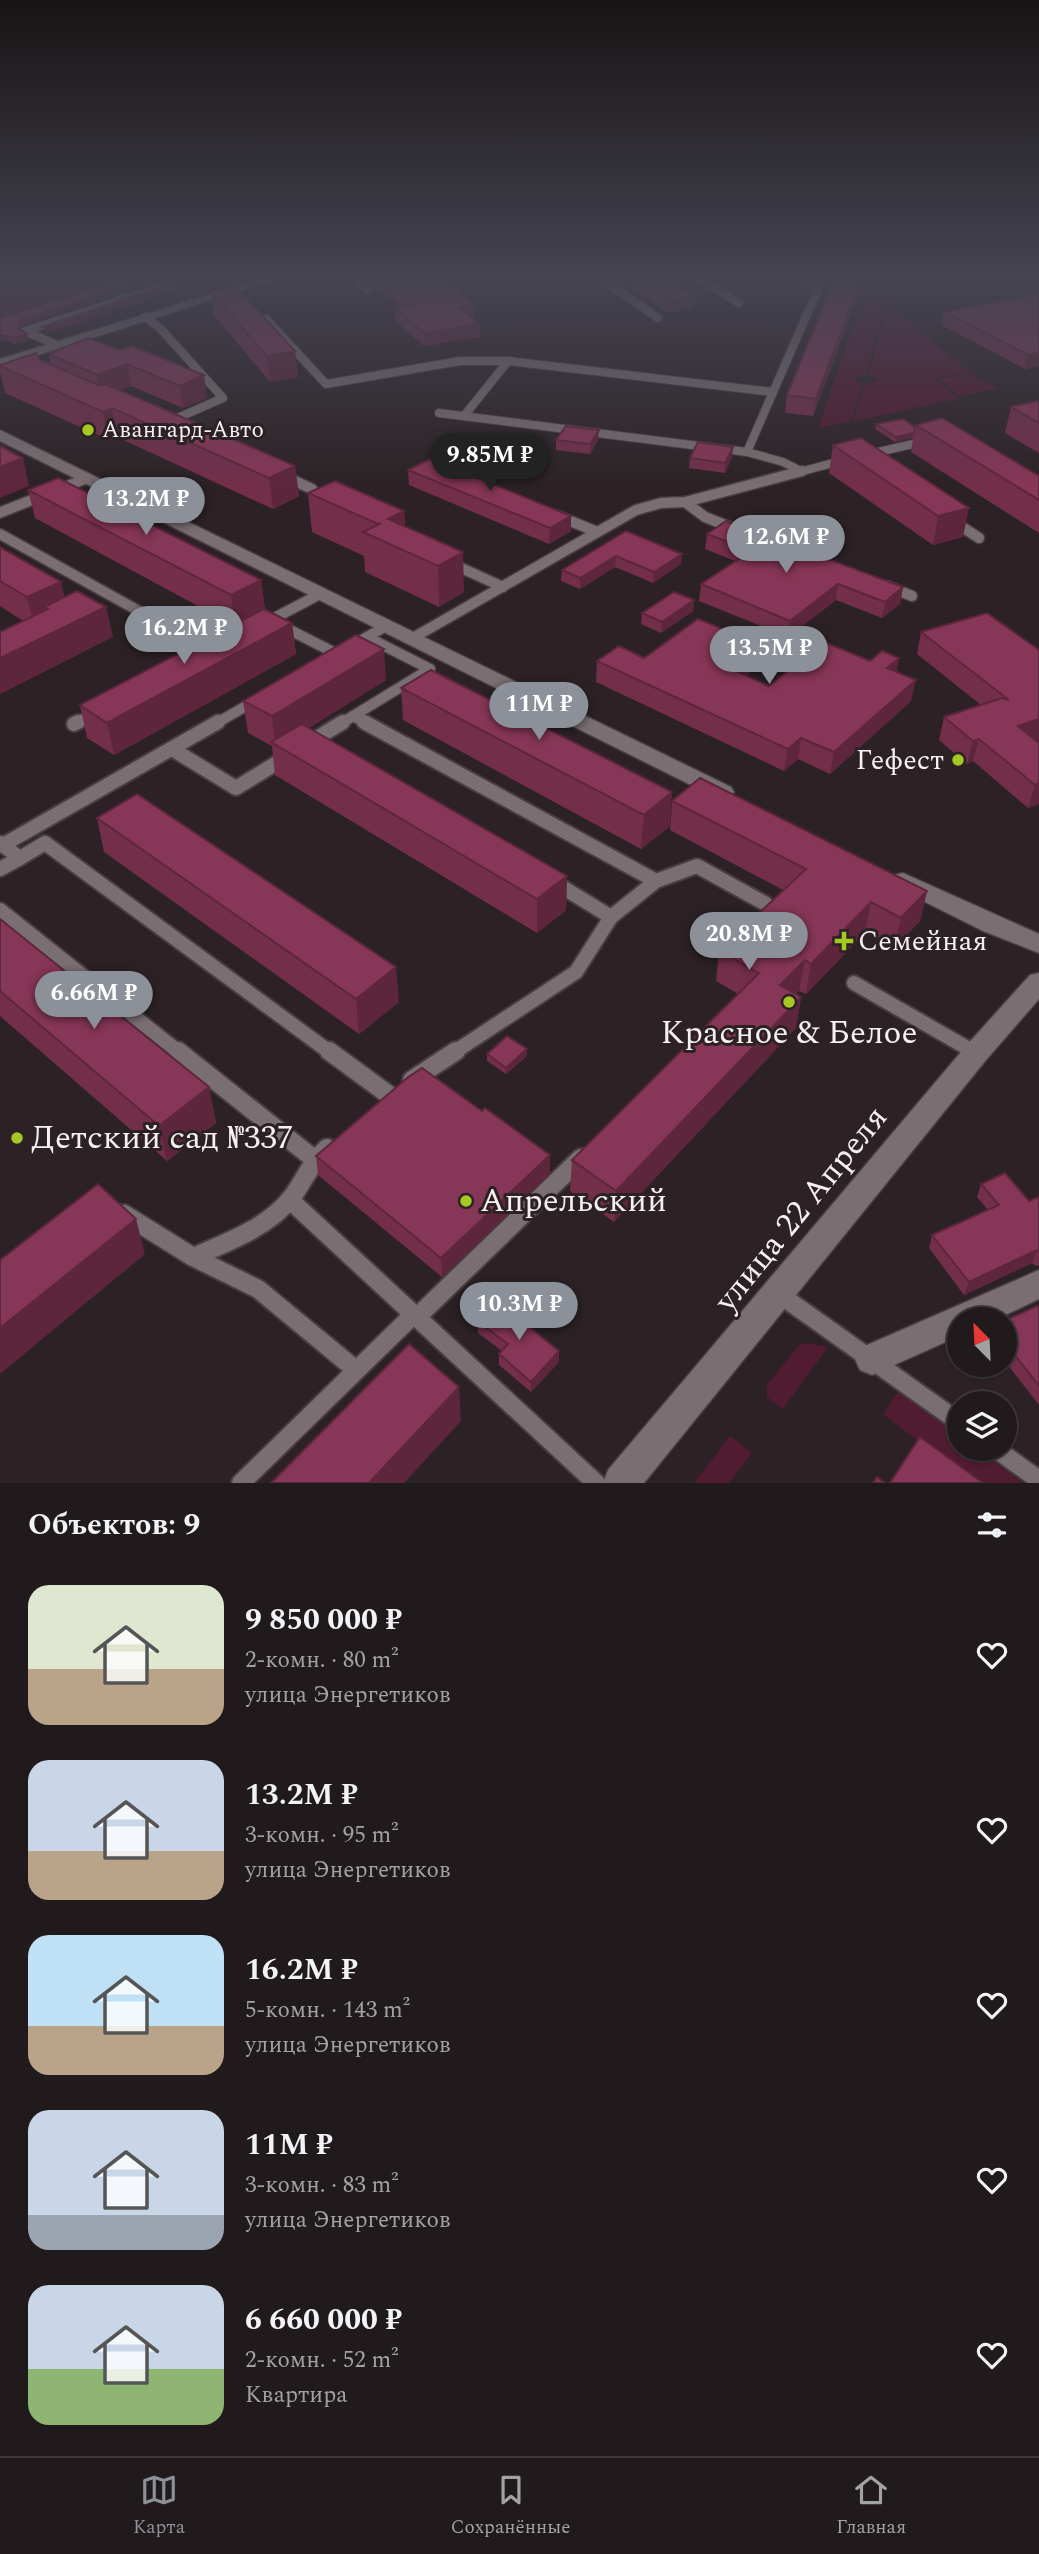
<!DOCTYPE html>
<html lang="ru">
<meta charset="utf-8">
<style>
:root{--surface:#211a1c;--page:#292325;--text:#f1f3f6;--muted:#a2a1a3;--line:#3e383b;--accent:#8c9099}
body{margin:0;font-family:Spectral,serif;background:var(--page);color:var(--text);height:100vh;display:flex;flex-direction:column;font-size:26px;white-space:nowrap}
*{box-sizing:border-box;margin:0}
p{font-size:23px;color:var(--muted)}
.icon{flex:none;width:38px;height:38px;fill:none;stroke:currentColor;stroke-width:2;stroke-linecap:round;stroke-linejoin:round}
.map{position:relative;height:1483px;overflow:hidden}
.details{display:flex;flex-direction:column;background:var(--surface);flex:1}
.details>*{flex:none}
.needle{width:46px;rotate:336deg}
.buttons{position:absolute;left:947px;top:1307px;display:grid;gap:14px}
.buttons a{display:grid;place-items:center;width:70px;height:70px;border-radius:50%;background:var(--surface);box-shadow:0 2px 5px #0004,0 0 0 2px var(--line);font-size:35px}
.price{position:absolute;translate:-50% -60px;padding:0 16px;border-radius:24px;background:var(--accent);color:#fff;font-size:23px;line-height:46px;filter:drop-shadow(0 2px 4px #0008)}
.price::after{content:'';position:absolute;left:50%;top:42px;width:21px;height:16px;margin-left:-10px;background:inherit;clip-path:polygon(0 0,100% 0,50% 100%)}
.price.selected{background:#222;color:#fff}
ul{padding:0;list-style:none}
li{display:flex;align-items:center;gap:21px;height:175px;padding:0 28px}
li span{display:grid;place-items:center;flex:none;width:196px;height:140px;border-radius:21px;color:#555}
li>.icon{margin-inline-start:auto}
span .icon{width:84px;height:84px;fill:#fffc;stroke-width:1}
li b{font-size:30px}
h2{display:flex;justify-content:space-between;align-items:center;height:84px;padding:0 28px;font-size:30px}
.tab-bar{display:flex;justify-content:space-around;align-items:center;height:98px;border-top:2px solid var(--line);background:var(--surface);font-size:19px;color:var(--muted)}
.tab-bar a{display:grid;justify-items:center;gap:4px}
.tab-bar .selected{color:var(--accent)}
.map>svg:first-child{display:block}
</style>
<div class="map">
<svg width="1039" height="1483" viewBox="0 0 1039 1483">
<rect width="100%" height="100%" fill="#2c2225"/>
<g fill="#511b31">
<path d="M0 280H127L0 320Z"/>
<path d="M892 288 865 375 855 377 856 381 863 383 851 421 818 428 866 290Z"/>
<path d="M889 305 971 373 933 378 959 398 853 422 865 384 878 381 876 377 868 375Z"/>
<path d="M971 374 998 388 960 396 937 379Z"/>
<path d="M809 1343 828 1347 783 1409 767 1397V1385L800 1344Z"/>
<path d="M898 1391 959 1436V1449H977L1023 1483H973L883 1414Z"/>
<path d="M730 1436 752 1453 729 1483H694Z"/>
</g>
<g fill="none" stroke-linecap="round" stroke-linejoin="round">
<g stroke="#463e40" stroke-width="10">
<g id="lane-far3">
<path d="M357 280 368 290"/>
<path d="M603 280 658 318"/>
<path d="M702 280 739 303"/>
<path d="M145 317 160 328 223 398 166 423"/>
<path d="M266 319 326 384 460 361H508"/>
<path d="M57 345 25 331 182 280"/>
<path d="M439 413 747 452 783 462 801 471"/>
<path d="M464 416 508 361 773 392"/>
<path d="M747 452 818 289 802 280"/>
<path d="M865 455 926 441"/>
<path d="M796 473 844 460"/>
</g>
</g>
<g stroke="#463e40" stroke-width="13">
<g id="lane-far2">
<path d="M284 476 312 489"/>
<path d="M685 502 705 517 735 529"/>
<path d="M558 516 595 531"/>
<path d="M953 521 979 538"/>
<path d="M0 534 211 651"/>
<path d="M448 562 503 587"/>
<path d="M887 586 912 596"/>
<path d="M265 623 320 594"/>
<path d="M278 624 337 654"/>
<path d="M411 639 636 510 661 503 685 502 802 471"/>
<path d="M350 647 386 626"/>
<path d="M353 716 367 724"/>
<path d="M74 724 97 712"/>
<path d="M215 724 258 699"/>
<path d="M340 724 430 669 367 637"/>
</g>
</g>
<g stroke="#463e40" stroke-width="18">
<g id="lane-far1">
<path d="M364 722 656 881"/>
<path d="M74 724 78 722"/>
<path d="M309 743 343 722"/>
<path d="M172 749 236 788 288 756"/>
<path d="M0 843 20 858 45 843 331 1053"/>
<path d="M3 845 218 722"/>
<path d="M0 869 20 858"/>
<path d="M554 882 611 917 656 881 697 866 766 904"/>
<path d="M0 910 180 1053"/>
<path d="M854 983 976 1053"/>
<path d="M453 1053 576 972 611 917"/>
</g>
</g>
<g stroke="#463e40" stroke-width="22">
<g id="lane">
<path d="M178 1051 314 1159"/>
<path d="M329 1051 389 1095"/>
<path d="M972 1051 976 1053"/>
<path d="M412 1080 456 1051"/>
<path d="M290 1200 596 1483"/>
<path d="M124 1214 193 1257C226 1243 269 1227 292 1197 304 1181 311 1162 327 1148"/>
<path d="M193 1257 258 1289 356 1370"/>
<path d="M779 1294 959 1422"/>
<path d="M416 1318 581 1158"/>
<path d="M996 1449 1039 1480"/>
<path d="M241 1483 412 1316"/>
</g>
</g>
<g stroke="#463e40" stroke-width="3">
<g id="street">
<path d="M87 473 95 478 93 481 0 518V507Z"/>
<path d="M1039 1270V1299L995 1320H959V1336L872 1375 860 1370 855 1359 860 1348Z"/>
</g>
</g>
<g stroke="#463e40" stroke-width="3">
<g id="secondary">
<path d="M256 280H275L0 367V359Z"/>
<path d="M0 430 731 787 734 792 731 797H715L0 441Z"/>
<path d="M903 873 1039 934V953L983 931 895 887 891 881 895 875Z"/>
<path d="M1039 973V999L986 1060 644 1483H603L608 1470 966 1046 1030 975Z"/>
</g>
</g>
<use href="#lane-far3" stroke="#796e71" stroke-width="8"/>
<use href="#lane-far2" stroke="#796e71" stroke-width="10"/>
<use href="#lane-far1" stroke="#796e71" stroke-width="14"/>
<use href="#lane" stroke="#796e71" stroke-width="18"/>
<use href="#street" fill="#796e71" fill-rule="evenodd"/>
<use href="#secondary" fill="#796e71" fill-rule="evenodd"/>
</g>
<g fill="#732e4a">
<path d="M369 280H516L455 289 475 317 472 318 479 324 480 337 424 346 395 321V308L401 307Z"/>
<path d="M619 280H669L694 296 693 308 669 313Z"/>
<path d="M860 280H861L860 290 813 416 785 413 787 395Z"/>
<path d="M211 291 295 351 298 377 270 382 214 315Z"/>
<path d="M1039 294V366L1025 369 942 325 944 312Z"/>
<path d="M0 318 23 325 20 330 27 334 28 340 15 344 7 340Z"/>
<path d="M88 338 207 398 183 408 131 386 120 390 295 466 299 496 273 509 117 437 109 440 5 393 0 372V365L40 360 51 364 49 354Z"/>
<path d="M1039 402V453L1005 433 1011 407Z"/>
<path d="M876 424 915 427 916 425 1039 476V533L911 452 913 438 895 442 875 429Z"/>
<path d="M861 438 963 537 933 545 829 473 833 445Z"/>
<path d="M556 440H598L590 454 556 450Z"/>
<path d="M732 457 725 473 689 468 690 458Z"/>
<path d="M408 470 571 531 549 544 409 485Z"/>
<path d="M28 490 261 580 265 609 292 623 296 654 114 755 87 738 80 705 233 625 35 518Z"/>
<path d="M308 493 404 511 405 527 464 592 439 607 365 572 364 556 312 532Z"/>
<path d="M626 531 681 564 653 583 615 567 580 589 561 581 562 570Z"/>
<path d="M707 534 903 587 900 604 882 618 836 600 788 637 699 601 701 584 735 561 705 549Z"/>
<path d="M0 547 64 597 113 637 23 621 0 606Z"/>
<path d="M694 600 693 611 661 633 641 624 642 613Z"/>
<path d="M987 613 1036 740 1039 743V804L1028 808 973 761 967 764 939 740 944 717 981 705 917 654 921 632Z"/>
<path d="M644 658 759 666 746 676 769 686 870 661 899 658 896 672 911 701 830 774 798 759 784 771 596 682 597 661Z"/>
<path d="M386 680 308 728 567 876 566 910 537 933 275 775 272 746 248 733 243 701Z"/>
<path d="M401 688 670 826 641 849 403 720Z"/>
<path d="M672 801 927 891 920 921 894 948 865 933 806 994 799 991 796 994 801 997 796 1028 614 1222 570 1191 572 1160 738 994 716 981 719 951 783 890 670 830Z"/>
<path d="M97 818 399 1002 359 1034 104 852Z"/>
<path d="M0 919 209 1087 216 1123 167 1161 0 1016Z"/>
<path d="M487 1054 527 1056 506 1074 487 1061Z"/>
<path d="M482 1111 550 1155V1174L442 1277 318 1175 316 1156Z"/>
<path d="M981 1184 1029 1201 1039 1197V1265L1036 1266 1032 1263 964 1295 929 1248 932 1235 988 1210 977 1197Z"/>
<path d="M1039 1308V1405L1004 1360V1321Z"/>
<path d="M478 1322 559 1351V1362L531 1392 499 1365V1354L502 1351 478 1333Z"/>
</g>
<g fill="#5e263c">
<path d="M144 280H160L23 325 19 333 18 328 22 320Z"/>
<path d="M194 280H209L47 333 46 328Z"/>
<path d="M443 280H516L443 291Z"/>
<path d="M860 280H861L860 290 813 416 816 399Z"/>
<path d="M694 296 693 308 669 313 670 300Z"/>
<path d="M475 305V317L460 320 459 307Z"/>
<path d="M479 324 480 337 424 346V333Z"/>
<path d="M27 334 28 340 15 344 14 338Z"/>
<path d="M6 335 7 340 0 342V336Z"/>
<path d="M295 351 298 377 270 382 267 356Z"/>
<path d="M1039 353V366L1025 369 1028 355Z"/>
<path d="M127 364 131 386 101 397 97 375Z"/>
<path d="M204 375 207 398 183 408 180 386Z"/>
<path d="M112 408 117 437 109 440 103 412Z"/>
<path d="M599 430 598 440 590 454V444Z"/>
<path d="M914 433 913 438 895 442 896 437Z"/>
<path d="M733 447 732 457 725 473V463Z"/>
<path d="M23 458 29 486 0 498V467Z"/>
<path d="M295 466 299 496 273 509 269 478Z"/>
<path d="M969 508 963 537 933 545 938 516Z"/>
<path d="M404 511 407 550 388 519Z"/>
<path d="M571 516V531L549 544 550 528Z"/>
<path d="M463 552 464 592 439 607 438 566Z"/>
<path d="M682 554 681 564 653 583 654 572Z"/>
<path d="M616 556 615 567 580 589V578Z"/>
<path d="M261 580 265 610 235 626 231 595Z"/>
<path d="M61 582 68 612 48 609 44 607 47 622 35 628 27 597Z"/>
<path d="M838 584 836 600 788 637 790 621Z"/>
<path d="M903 587 900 604 882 618 885 602Z"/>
<path d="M694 600 693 611 661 633 662 622Z"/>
<path d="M106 607 113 637 0 694V658Z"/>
<path d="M292 623 296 654 114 755 107 723Z"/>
<path d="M762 645 759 666 728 690 731 669Z"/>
<path d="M384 649 386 680 279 747 275 745 272 716Z"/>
<path d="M899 658 895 679 887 668Z"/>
<path d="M916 680 911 701 830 774 834 752Z"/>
<path d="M1039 719V740L1012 749 1018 726Z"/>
<path d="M801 738 798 759 784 771 788 749Z"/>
<path d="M979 739 973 761 967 764 973 741Z"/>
<path d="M1039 783V804L1028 808 1035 785Z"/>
<path d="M672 792 670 826 641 849 644 815Z"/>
<path d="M567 876 566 910 537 933V899Z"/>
<path d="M927 891 920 921 894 948 901 918Z"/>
<path d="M871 902 865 933 806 994 811 964Z"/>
<path d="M805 960 799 991 775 1016 780 985Z"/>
<path d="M396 967 399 1002 359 1034 356 999Z"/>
<path d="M801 997 796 1028 614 1222 616 1191Z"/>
<path d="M527 1049V1056L506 1074V1068Z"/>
<path d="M209 1087 216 1123 167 1161 159 1126Z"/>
<path d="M550 1155V1174L442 1277 441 1258Z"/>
<path d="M136 1219 145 1254 0 1374V1328Z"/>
<path d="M1037 1250 1032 1263 964 1295 969 1282Z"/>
<path d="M559 1351V1362L531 1392V1382Z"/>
<path d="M459 1387 461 1421 404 1483H369Z"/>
</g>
<g fill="#863656" stroke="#5e263c" stroke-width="2">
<path d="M122 280H144L22 320 18 328 27 334 14 338 6 335 0 336V318Z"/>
<path d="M184 280H194L46 328 42 327Z"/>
<path d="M383 280H445L475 305 459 307 479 324 424 333 395 308 414 305Z"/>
<path d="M639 280H669L694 296 670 300Z"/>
<path d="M834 280H860L816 399 787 395Z"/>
<path d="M236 287 295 351 267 356 211 291Z"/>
<path d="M1039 294V353L1028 355 944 312Z"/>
<path d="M88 338 120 350 132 346 204 375 180 386 127 364 97 375 49 354Z"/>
<path d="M36 353 40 360 98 385H108L295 466 269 478 112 408 103 412 0 366V365Z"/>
<path d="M1036 401 1039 402V423L1011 407Z"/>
<path d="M942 418 1039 476V500L916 425Z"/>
<path d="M903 419 915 427 914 433 896 437 876 424Z"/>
<path d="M566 426 599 430 590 444 556 440Z"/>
<path d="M861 438 969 508 938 516 833 445Z"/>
<path d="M698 442 733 447 725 463 690 458Z"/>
<path d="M0 446 23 458 0 467Z"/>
<path d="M430 459 571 516 550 528 408 470Z"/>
<path d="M58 478 261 580 231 595 28 490Z"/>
<path d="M335 481 404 511 388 519 463 552 438 566 363 532 381 523 378 524 308 493Z"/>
<path d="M726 521 903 587 885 602 838 584 790 621 701 584 751 551 707 534Z"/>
<path d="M626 531 682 554 654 572 616 556 580 578 562 570Z"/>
<path d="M0 547 61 582 27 597 0 581Z"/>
<path d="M77 591 106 607 0 658V632L48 609 44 607Z"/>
<path d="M674 592 694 600 662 622 642 613Z"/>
<path d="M264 609 292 623 107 723 80 705Z"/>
<path d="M987 613 1039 650V719L1018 726 1039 743V783L1035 785 979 739 973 741 944 717 1002 698 1009 700 921 632Z"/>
<path d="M698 619 762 645 731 669 769 686 824 642 870 661 882 651 899 658 887 668 916 680 834 752 801 738 788 749 597 661 619 646 644 658Z"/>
<path d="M356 635 384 649 272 716 243 701Z"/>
<path d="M431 670 672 792 644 815 401 688Z"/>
<path d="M302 724 567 876 537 899 271 742Z"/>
<path d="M700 778 927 891 901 918 871 902 811 964 805 960 780 985 801 997 616 1191 572 1160 759 973 719 951 806 869 672 801Z"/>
<path d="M137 794 396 967 356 999 97 818Z"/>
<path d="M0 919 209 1087 159 1126 0 991Z"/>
<path d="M507 1036 527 1049 506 1068 487 1054Z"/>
<path d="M422 1068 482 1111 485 1108 550 1155 441 1258 316 1156 407 1078Z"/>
<path d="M1005 1173 1029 1201 1039 1197V1252L1037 1250 969 1282 932 1235 999 1205 981 1184Z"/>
<path d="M98 1184 136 1219 0 1328V1260Z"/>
<path d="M497 1301 559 1351 531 1382 499 1354 508 1344 478 1322Z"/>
<path d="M1037 1306 1039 1308V1386L1004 1341V1321Z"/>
<path d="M409 1344 459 1387 369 1483H271Z"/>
<path d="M920 1437 983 1483H890Z"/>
<path d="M877 1477 885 1483H873Z"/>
</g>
<linearGradient id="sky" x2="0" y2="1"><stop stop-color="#181314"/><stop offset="0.57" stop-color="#454451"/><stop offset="1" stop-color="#454451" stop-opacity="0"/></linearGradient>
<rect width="1039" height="488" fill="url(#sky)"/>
<g fill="#a5c823" stroke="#2c2225" stroke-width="2.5">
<circle cx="88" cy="430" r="7"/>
<circle cx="958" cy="760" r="7"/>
<path d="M840.5 930.5h7v7h7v7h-7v7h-7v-7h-7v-7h7z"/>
<circle cx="789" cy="1002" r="7"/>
<circle cx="17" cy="1138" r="7"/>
<circle cx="466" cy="1201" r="7"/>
</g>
<g text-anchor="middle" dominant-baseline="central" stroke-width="6" stroke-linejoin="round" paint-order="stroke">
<g font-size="23" fill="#f6f0f1" stroke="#2c2225" text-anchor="start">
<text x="102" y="430">Авангард-Авто</text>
</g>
<g font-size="28" fill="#f6f0f1" stroke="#2c2225" text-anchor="end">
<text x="944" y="760">Гефест</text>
<text x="858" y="941" text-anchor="start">Семейная</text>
</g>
<g font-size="33" fill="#f6f0f1" stroke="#2c2225" text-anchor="start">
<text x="789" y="1033" text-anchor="middle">Красное &amp; Белое</text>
<text x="31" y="1138">Детский сад №337</text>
<text x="480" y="1201">Апрельский</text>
</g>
<g font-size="33" fill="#f6f0f1" stroke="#2c2225">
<text transform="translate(801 1209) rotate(-51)">улица 22 Апреля</text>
</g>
</g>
</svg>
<div class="buttons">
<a><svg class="needle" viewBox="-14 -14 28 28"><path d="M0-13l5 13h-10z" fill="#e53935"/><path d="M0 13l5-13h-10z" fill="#a2a1a3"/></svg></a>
<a><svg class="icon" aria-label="layers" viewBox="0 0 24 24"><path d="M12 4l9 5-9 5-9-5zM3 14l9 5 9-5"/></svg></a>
</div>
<b class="price selected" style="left:490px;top:493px">9.85M ₽</b>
<b class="price" style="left:146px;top:537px">13.2M ₽</b>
<b class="price" style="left:786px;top:575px">12.6M ₽</b>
<b class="price" style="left:184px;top:666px">16.2M ₽</b>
<b class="price" style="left:769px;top:686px">13.5M ₽</b>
<b class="price" style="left:539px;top:742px">11M ₽</b>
<b class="price" style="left:749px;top:972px">20.8M ₽</b>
<b class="price" style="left:94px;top:1031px">6.66M ₽</b>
<b class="price" style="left:519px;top:1342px">10.3M ₽</b>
</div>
<section class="details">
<h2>Объектов: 9<svg class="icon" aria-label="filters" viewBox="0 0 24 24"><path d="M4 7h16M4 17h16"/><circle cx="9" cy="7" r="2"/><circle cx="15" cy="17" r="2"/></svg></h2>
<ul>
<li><span style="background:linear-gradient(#dfe7d0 60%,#b9a48a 0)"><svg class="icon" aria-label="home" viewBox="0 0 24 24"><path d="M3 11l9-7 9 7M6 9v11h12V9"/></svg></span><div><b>9 850 000 ₽</b><p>2-комн. · 80 m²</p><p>улица Энергетиков</p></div><svg class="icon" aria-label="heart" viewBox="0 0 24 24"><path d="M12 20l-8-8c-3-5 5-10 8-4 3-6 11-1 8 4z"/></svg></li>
<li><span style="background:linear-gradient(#c9d6e8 65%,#b9a48a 0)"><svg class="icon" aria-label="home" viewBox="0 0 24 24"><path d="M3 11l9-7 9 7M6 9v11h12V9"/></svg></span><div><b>13.2M ₽</b><p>3-комн. · 95 m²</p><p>улица Энергетиков</p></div><svg class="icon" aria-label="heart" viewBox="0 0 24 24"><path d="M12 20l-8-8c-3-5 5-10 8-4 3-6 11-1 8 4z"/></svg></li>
<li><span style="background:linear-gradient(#bfe0f5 65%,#b9a48a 0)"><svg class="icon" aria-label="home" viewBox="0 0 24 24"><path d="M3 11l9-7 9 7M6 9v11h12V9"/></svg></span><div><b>16.2M ₽</b><p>5-комн. · 143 m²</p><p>улица Энергетиков</p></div><svg class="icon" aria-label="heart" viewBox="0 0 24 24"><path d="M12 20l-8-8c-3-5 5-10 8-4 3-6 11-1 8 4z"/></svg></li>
<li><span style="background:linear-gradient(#c9d6e8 75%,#9aa5b1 0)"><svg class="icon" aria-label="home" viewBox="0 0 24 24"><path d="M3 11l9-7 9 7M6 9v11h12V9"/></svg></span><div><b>11M ₽</b><p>3-комн. · 83 m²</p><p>улица Энергетиков</p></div><svg class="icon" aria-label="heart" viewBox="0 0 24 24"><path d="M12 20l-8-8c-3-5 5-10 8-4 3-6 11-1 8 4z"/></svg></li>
<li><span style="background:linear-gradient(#c9d6e8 60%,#8fb573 0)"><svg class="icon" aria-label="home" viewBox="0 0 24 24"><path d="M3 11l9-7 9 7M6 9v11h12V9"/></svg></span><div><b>6 660 000 ₽</b><p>2-комн. · 52 m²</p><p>Квартира</p></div><svg class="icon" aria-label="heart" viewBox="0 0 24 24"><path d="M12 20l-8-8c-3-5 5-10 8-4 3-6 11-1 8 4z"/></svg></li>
</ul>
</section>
<nav class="tab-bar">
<a class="selected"><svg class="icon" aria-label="map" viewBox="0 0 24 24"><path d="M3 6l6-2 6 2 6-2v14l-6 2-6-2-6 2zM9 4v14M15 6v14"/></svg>Карта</a>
<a><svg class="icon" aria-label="saved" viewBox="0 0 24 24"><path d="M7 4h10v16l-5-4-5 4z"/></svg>Сохранённые</a>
<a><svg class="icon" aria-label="home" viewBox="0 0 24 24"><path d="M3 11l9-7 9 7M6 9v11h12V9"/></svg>Главная</a>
</nav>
